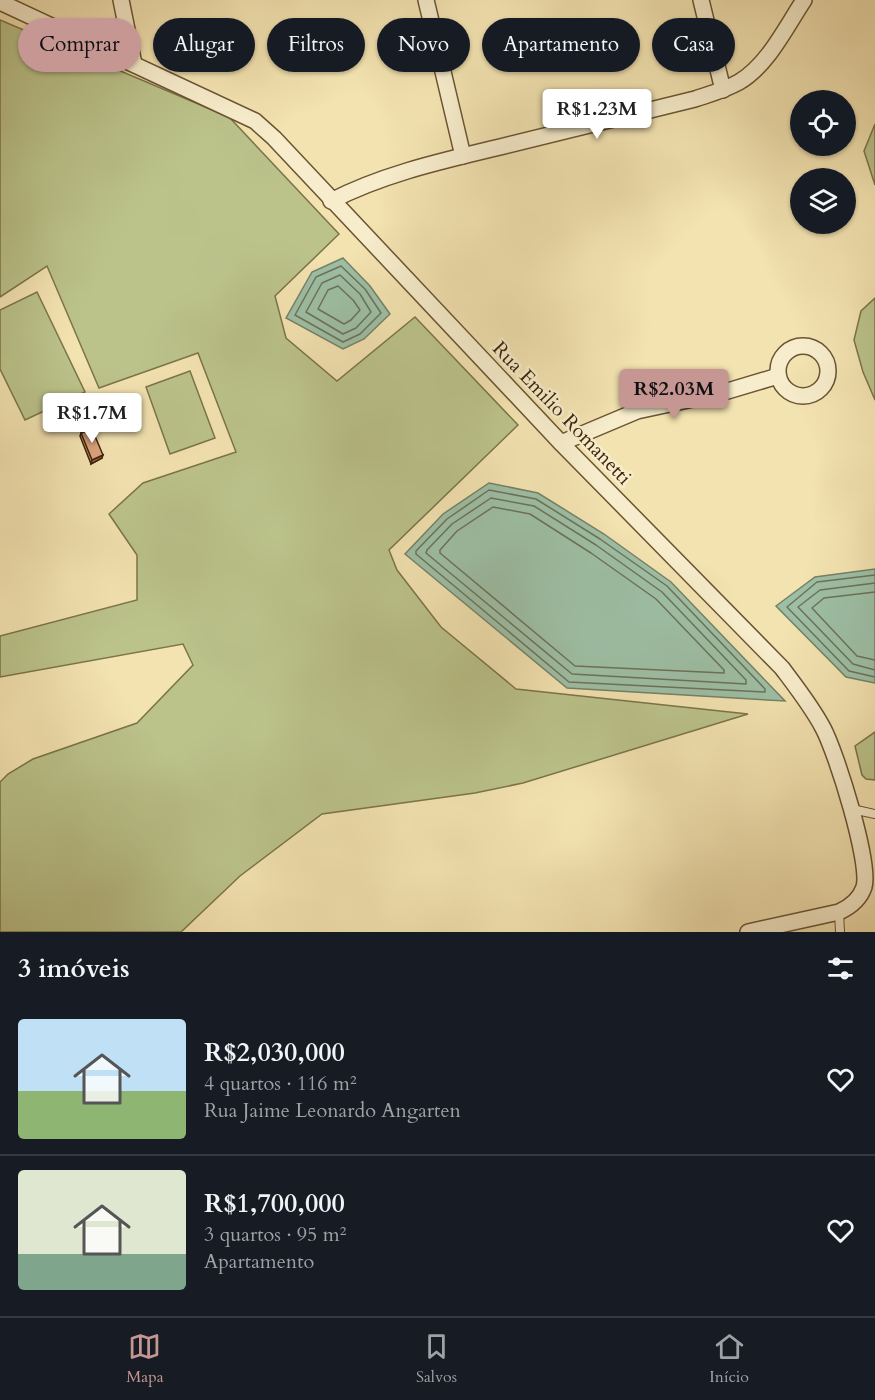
<!DOCTYPE html>
<html lang="pt">
<meta charset="utf-8">
<style>
:root{--surface:#171b24;--page:#20242c;--text:#f1f3f6;--muted:#9ea1a6;--line:#363941;--accent:#c59692}
body{margin:0;font-family:Cardo,serif;background:var(--page);color:var(--text);height:100vh;display:flex;flex-direction:column;font-size:22px;white-space:nowrap}
*{box-sizing:border-box;margin:0}
p{font-size:20px;color:var(--muted)}
.icon{flex:none;width:33px;height:33px;fill:none;stroke:currentColor;stroke-width:2;stroke-linecap:round;stroke-linejoin:round}
.map{position:relative;height:932px;overflow:hidden}
.panel{display:flex;flex-direction:column;background:var(--surface);flex:1}
.panel>*{flex:none}
.banner{position:absolute;left:18px;top:18px;width:840px;height:54px;display:flex;gap:12px}
.fabs{position:absolute;left:790px;top:90px;display:grid;gap:12px}
.fabs a{display:grid;place-items:center;width:66px;height:66px;border-radius:50%;background:var(--surface);box-shadow:0 2px 4px #0004;font-size:30px}
.price{position:absolute;translate:-50% -51px;padding:0 14px;border-radius:6px;background:#fff;color:#222;font-size:20px;line-height:39px;filter:drop-shadow(0 2px 3px #0008)}
.price::after{content:'';position:absolute;left:50%;top:36px;width:18px;height:14px;margin-left:-9px;background:inherit;clip-path:polygon(0 0,100% 0,50% 100%)}
.price.current{background:var(--accent);color:#111}
ul{padding:0;list-style:none}
li{display:flex;align-items:center;gap:18px;height:150px;padding:0 18px}
li+li{border-top:2px solid var(--line)}
li span{display:grid;place-items:center;flex:none;width:168px;height:120px;border-radius:6px;color:#555}
li>.icon{margin-inline-start:auto}
span .icon{width:72px;height:72px;fill:#fffc;stroke-width:1}
li b{font-size:26px}
h2{display:flex;justify-content:space-between;align-items:center;height:72px;padding:0 18px;font-size:26px}
.pill{padding:0 21px;border-radius:27px;background:var(--surface);box-shadow:0 2px 4px #0004;font-size:21px;line-height:54px}
.pill.current{background:var(--accent);color:#111}
.dock{display:flex;justify-content:space-around;align-items:center;height:84px;border-top:2px solid var(--line);background:var(--surface);font-size:16px;color:var(--muted)}
.dock a{display:grid;justify-items:center;gap:3px}
.dock .current{color:var(--accent)}
.map>svg:first-child{display:block}
</style>
<div class="map">
<svg width="875" height="932" viewBox="0 0 875 932">
<rect width="100%" height="100%" fill="#f3e3b1"/>
<filter id="stains"><feTurbulence type="fractalNoise" baseFrequency=".00333" numOctaves="4"/><feColorMatrix values="0 0 0 0 .2 0 0 0 0 .09 0 0 0 0 .02 0 0 0 .5 -.17"/></filter>
<radialGradient id="worn" r=".72"><stop offset=".6" stop-color="#630" stop-opacity="0"/><stop offset="1" stop-color="#630" stop-opacity=".3"/></radialGradient>
<g fill="#bbc38b" stroke="#7c744a" stroke-width="1.5">
<path d="M0 20 229 117 339 234 275 296 286 338 337 381 415 317 518 425 389 550 397 570 441 627 516 689 748 714 523 783 475 793 322 814 240 876 181 932H0V782L8 774 33 759 137 723 193 665 183 644 0 677V636L137 600V555L109 514 143 483 236 452 198 353 99 388 47 266 0 297Z"/>
<path d="M875 124V185L864 151Z"/>
<path d="M37 292 85 392 25 420 0 369V310Z"/>
<path d="M875 298V400L863 372 854 340 861 311Z"/>
<path d="M190 371 215 438 170 454 146 387Z"/>
<path d="M875 732V780L866 779 862 775 855 746Z"/>
</g>
<g fill="#9dbfa6" stroke="#768167" stroke-width="1.5">
<path d="M343 258 370 286 390 314 364 339 343 349 286 318 312 272Z"/>
<path d="M489 483 538 493 604 534 671 582 785 701 567 688 405 554 443 514Z"/>
<path d="M875 569V683L846 677 776 606 815 577Z"/>
</g>
<g fill="none" stroke-linecap="round" stroke-linejoin="round">
<g stroke="#6c7258" stroke-width="1.5">
<path d="M341 266 365 289 381 313 360 334 343 342 295 315 316 277Z"/>
<path d="M340 275 360 294 371 312 356 328 343 334 306 312 322 283Z"/>
<path d="M338 286 353 300 360 310 351 320 344 324 318 309 328 290Z"/>
<path d="M489 490 536 499 600 539 667 586 765 689V692L569 682 416 554V551L447 519Z"/>
<path d="M491 498 534 506 596 545 662 592 746 680V684L572 674 426 553 427 550 452 524Z"/>
<path d="M493 507 530 514 591 553 656 599 724 670V673L575 666 440 553V550L457 531Z"/>
<path d="M875 575 817 582 787 607 849 671 875 677"/>
<path d="M875 583 820 590 798 607 853 664 875 670"/>
<path d="M875 592 824 598 812 608 857 656 875 660"/>
</g>
<g stroke="#6a5433" stroke-width="10">
<g id="service">
<path d="M852 809 875 814"/>
<path d="M839 912 840 932"/>
</g>
</g>
<g stroke="#6a5433" stroke-width="18">
<g id="minor">
<path d="M121 0 134 64"/>
<path d="M426 0 463 156"/>
<path d="M701 0 723 90"/>
<path d="M0 2 255 121 274 138 561 443 782 668C797 688 812 707 823 728 836 752 871 863 864 887 860 899 850 907 839 912L748 932"/>
<path d="M331 201C383 174 442 161 500 147 565 131 630 115 695 99 710 94 725 90 739 82 768 65 786 27 804 0"/>
<circle cx="803" cy="371" r="25"/>
<path d="M561 443 637 411 721 393 778 376"/>
</g>
</g>
<use href="#service" stroke="#f7edcc" stroke-width="8"/>
<use href="#minor" stroke="#f7edcc" stroke-width="15"/>
</g>
<path fill="#c08c6c" stroke="#3c2409" stroke-width="1.5" d="M81 433 102 458 91 464 80 436Z"/>
<path fill="#9c7258" stroke="#3c2409" stroke-width="1.5" d="M103 455 102 458 91 464 92 460Z"/>
<path fill="#dfa37e" stroke="#3c2409" stroke-width="1.5" d="M92 429 103 455 92 460 81 433Z"/>
<g text-anchor="middle" dominant-baseline="central" stroke-width="5" stroke-linejoin="round" paint-order="stroke">
<g font-size="20" fill="#3c2409" stroke="#f7edcc">
<text transform="translate(562 413) rotate(46)">Rua Emilio Romanetti</text>
</g>
</g>
<rect width="100%" height="100%" filter="url(#stains)"/>
<rect width="100%" height="100%" fill="url(#worn)"/>
</svg>
<div class="fabs">
<a><svg class="icon" aria-label="locate" viewBox="0 0 24 24"><circle cx="12" cy="12" r="6"/><path d="M12 2v4M12 18v4M2 12h4M18 12h4"/></svg></a>
<a><svg class="icon" aria-label="layers" viewBox="0 0 24 24"><path d="M12 4l9 5-9 5-9-5zM3 14l9 5 9-5"/></svg></a>
</div>
<b class="price" style="left:597px;top:140px">R$1.23M</b>
<b class="price current" style="left:674px;top:420px">R$2.03M</b>
<b class="price" style="left:92px;top:444px">R$1.7M</b>
<div class="banner">
<a class="pill current">Comprar</a>
<a class="pill">Alugar</a>
<a class="pill">Filtros</a>
<a class="pill">Novo</a>
<a class="pill">Apartamento</a>
<a class="pill">Casa</a>
</div>
</div>
<section class="panel">
<h2>3 imóveis<svg class="icon" aria-label="filters" viewBox="0 0 24 24"><path d="M4 7h16M4 17h16"/><circle cx="9" cy="7" r="2"/><circle cx="15" cy="17" r="2"/></svg></h2>
<ul>
<li><span style="background:linear-gradient(#bfe0f5 60%,#8fb573 0)"><svg class="icon" aria-label="home" viewBox="0 0 24 24"><path d="M3 11l9-7 9 7M6 9v11h12V9"/></svg></span><div><b>R$2,030,000</b><p>4 quartos · 116 m²</p><p>Rua Jaime Leonardo Angarten</p></div><svg class="icon" aria-label="heart" viewBox="0 0 24 24"><path d="M12 20l-8-8c-3-5 5-10 8-4 3-6 11-1 8 4z"/></svg></li>
<li><span style="background:linear-gradient(#dfe7d0 70%,#7fa58c 0)"><svg class="icon" aria-label="home" viewBox="0 0 24 24"><path d="M3 11l9-7 9 7M6 9v11h12V9"/></svg></span><div><b>R$1,700,000</b><p>3 quartos · 95 m²</p><p>Apartamento</p></div><svg class="icon" aria-label="heart" viewBox="0 0 24 24"><path d="M12 20l-8-8c-3-5 5-10 8-4 3-6 11-1 8 4z"/></svg></li>
</ul>
</section>
<nav class="dock">
<a class="current"><svg class="icon" aria-label="map" viewBox="0 0 24 24"><path d="M3 6l6-2 6 2 6-2v14l-6 2-6-2-6 2zM9 4v14M15 6v14"/></svg>Mapa</a>
<a><svg class="icon" aria-label="saved" viewBox="0 0 24 24"><path d="M7 4h10v16l-5-4-5 4z"/></svg>Salvos</a>
<a><svg class="icon" aria-label="home" viewBox="0 0 24 24"><path d="M3 11l9-7 9 7M6 9v11h12V9"/></svg>Início</a>
</nav>
